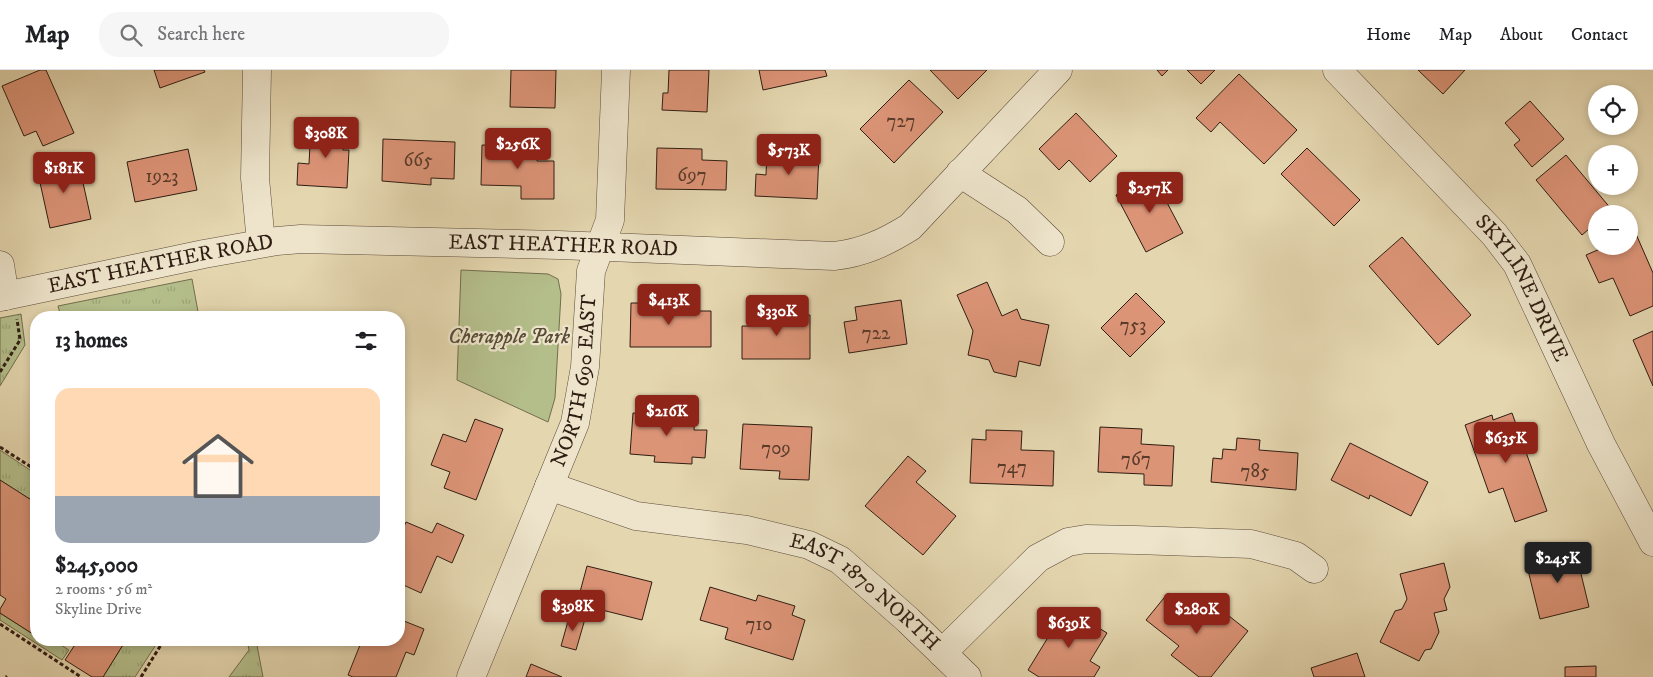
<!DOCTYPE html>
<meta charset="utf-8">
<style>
:root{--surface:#fff;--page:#f6f6f6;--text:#202124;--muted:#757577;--line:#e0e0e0;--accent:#8f2418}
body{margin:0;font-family:"IM FELL DW Pica",serif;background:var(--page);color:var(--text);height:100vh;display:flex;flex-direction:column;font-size:19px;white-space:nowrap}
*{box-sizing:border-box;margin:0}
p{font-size:16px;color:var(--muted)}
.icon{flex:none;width:28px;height:28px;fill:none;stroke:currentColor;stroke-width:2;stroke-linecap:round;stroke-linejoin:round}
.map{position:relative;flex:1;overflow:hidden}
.sheet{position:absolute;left:30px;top:241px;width:375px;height:335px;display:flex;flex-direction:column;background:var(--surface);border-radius:20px;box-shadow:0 2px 8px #0003}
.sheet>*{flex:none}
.controls{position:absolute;left:1588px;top:15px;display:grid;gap:10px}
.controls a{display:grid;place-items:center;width:50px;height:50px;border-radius:50%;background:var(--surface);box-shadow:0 2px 8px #0003;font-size:25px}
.price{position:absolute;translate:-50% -42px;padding:0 11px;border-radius:5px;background:var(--accent);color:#fff;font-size:16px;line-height:32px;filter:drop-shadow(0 1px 2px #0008)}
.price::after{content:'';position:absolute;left:50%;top:30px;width:15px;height:11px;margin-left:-8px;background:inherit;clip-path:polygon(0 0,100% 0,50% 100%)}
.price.active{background:#222;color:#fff}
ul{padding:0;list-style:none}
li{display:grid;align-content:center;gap:10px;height:265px;padding:0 25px}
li+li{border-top:1px solid var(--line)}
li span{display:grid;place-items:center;height:155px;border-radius:15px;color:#555}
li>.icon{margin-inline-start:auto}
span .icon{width:90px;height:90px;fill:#fffc;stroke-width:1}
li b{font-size:21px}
h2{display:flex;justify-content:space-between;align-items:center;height:60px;padding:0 25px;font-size:21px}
header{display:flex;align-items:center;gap:30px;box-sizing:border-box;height:70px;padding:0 25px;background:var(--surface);border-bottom:1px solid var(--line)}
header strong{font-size:24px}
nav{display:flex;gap:28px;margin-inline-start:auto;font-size:18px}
.search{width:350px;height:45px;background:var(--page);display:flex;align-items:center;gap:12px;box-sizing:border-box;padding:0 18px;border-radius:20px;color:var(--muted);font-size:19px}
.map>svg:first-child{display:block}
</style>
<header>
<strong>Map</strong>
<div class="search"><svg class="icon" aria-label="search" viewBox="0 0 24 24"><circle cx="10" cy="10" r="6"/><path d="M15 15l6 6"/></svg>Search here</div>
<nav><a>Home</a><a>Map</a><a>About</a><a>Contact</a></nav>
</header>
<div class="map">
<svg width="1653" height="607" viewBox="0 0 1653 607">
<defs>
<pattern id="grass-tufts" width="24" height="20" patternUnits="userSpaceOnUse" patternTransform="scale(1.25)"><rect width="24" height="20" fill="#b4be8b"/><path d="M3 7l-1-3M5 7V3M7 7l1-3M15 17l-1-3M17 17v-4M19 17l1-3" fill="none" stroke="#9ba377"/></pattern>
</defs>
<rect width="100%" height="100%" fill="#e4d6af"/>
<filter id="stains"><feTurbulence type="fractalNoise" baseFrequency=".004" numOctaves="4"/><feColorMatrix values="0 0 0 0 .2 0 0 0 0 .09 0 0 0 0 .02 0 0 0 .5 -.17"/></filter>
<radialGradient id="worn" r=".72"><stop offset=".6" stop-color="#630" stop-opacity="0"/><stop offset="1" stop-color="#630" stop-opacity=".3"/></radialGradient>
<g fill="url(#grass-tufts)" stroke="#726e4e">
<path d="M192 209 199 247H61L58 236Z"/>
<path d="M21 244 25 275 0 316V248Z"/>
<path d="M0 380 36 404V433L0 410Z"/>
<path d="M0 543 36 566V570H53L69 580 62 590 0 550Z"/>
<path d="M126 570H159L135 607H103Z"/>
<path d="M247 570H256L263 607H229L249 580Z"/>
</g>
<path fill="#b4be8b" stroke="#726e4e" d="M461 200 548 204 558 209 561 224 555 328 548 352 457 310Z"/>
<g fill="#dc9477" stroke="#2f1d12">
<path d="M40 0H46L74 63 43 76 36 61 24 66 2 16Z"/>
<path d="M154 0H204L205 2 160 18Z"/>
<path d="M511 0H556L555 38 510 37Z"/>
<path d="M669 0H709L707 42 662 40 663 23H668Z"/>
<path d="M759 0H825L827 6 763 20Z"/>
<path d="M930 0H987L958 29Z"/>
<path d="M1157 0H1168L1162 6Z"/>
<path d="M1187 0H1215L1201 14Z"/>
<path d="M1418 0H1465L1443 24Z"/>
<path d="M1239 4 1297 60 1264 94 1220 52 1211 62 1196 48Z"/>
<path d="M909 10 943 42 894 93 860 59Z"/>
<path d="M1530 31 1564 69 1532 97 1514 75 1520 70 1505 53Z"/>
<path d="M1076 43 1117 86 1090 112 1069 90 1059 100 1039 79Z"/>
<path d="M311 55 344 57 343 80H349L347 118 297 115 298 93 309 94Z"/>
<path d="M383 69 455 72 454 109 431 108V115L382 111Z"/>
<path d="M482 75 537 76V91H554V129H521V116L481 115Z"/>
<path d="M657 78 702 79V90L727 91 726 120 656 119Z"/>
<path d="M1307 78 1360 130 1334 156 1281 104Z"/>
<path d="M188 79 197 120 135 132 127 92Z"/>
<path d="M767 81 819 83 817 129 755 126 756 104 766 105Z"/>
<path d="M1566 85 1612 140 1607 144H1596V153L1582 165 1536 110Z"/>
<path d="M78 90 91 149 50 158 37 99Z"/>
<path d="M1153 106 1183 163 1146 182 1116 125Z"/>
<path d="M1636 164 1653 203V236L1630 246 1613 208 1599 213 1586 185 1607 176H1629V167Z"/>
<path d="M1402 167 1471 245 1438 275 1369 196Z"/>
<path d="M987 212 1002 246 1017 239 1021 249 1049 255 1040 296 1019 291 1016 307 994 302 989 290 968 285 973 261 957 225Z"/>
<path d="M1136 223 1165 252 1130 287 1101 258Z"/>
<path d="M901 230 907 274 849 283 844 252 857 250 855 237Z"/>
<path d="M631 233H687V241H711V277H630Z"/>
<path d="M753 244 810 245V289H742V256H753Z"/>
<path d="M1653 261V316L1633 270Z"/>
<path d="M649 338 674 339V346L695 347 694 360H707L705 388 692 387V394L654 392 655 386 630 384 633 343 649 344Z"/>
<path d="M1512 343 1547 441 1515 452 1503 418 1489 423 1465 355 1492 345 1493 350Z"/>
<path d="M475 349 503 359 476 430 444 418 450 402 431 395 443 364 466 372Z"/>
<path d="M743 354 812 357 809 410 779 409 780 401 740 399Z"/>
<path d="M1100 357 1142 359 1141 374 1174 376 1172 416 1144 415V404L1098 402Z"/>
<path d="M986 360 1022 361 1021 380 1054 381 1053 416 970 413 972 369 986 370Z"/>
<path d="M1237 368 1260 370 1259 380 1298 383 1296 420 1211 412 1213 388 1222 389 1223 379 1236 380Z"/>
<path d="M1350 373 1428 412 1411 446 1370 425 1369 429 1331 410Z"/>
<path d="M908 386 926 401 916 412 956 446 923 485 865 436Z"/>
<path d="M0 410 36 433V566L0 543V539L6 529 0 525Z"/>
<path d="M406 452 432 463 437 453 464 465 452 493 437 486 421 523 399 513V468Z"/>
<path d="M1575 479 1589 537 1540 549 1526 492Z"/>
<path d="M1444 493 1450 517 1444 529 1447 540 1434 543 1439 562 1431 579 1425 580 1419 591 1380 572 1395 541 1402 539 1407 529 1400 504Z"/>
<path d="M587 496 652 512 642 550 590 537 593 525 580 522Z"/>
<path d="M710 517 756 531 758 525 795 536 792 545 805 550 793 590 725 569 728 558 700 550Z"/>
<path d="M1168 523 1185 537 1192 528 1223 553 1229 546 1248 561 1211 607H1199L1171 585 1179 576 1146 550Z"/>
<path d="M1066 538 1107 563 1090 591 1100 597 1094 607H1039L1028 600Z"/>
<path d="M570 544 585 549 576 580 561 576Z"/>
<path d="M399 549 424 559 414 585 406 582 396 607H353L348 605 362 570H399Z"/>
<path d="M72 570H126L103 607H92L65 590 76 573Z"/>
<path d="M1357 583 1365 607H1314L1311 598Z"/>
<path d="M531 594 562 607H526Z"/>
<path d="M1596 596V607H1565V597Z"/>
</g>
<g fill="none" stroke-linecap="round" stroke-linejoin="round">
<g stroke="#5c4b39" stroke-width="29">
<g id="minor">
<path d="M257 0 255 108 261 173"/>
<path id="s1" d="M1337 0 1494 164 1517 194 1601 374 1653 472"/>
<path d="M960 103 1017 140 1050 172"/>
<path d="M0 195 5 226"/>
<path id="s2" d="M0 227 204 184 277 171 301 169 559 175 834 186C863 183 886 172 910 157L1058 0"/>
<path id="s3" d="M549 416 636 446 747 460 809 475 840 490 908 550 967 607"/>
<path d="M942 583 1038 488 1068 472 1086 469 1136 470 1251 474 1296 486 1314 499"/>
<path id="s4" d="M471 607 575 353 585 297 591 201 610 150 616 0"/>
</g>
</g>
<g stroke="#2f1d12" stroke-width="3" stroke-dasharray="4 2.5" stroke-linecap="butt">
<path d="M0 302 20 270 17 249"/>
<path d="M0 377 36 400"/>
<path d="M0 554 81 607"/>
<path d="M6 607 7 606"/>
<path d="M141 607 164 570"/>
</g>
<use href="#minor" stroke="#ede4cb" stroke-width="28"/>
</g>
<g text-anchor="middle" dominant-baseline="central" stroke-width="4.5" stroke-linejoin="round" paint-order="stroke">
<g font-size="19" fill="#5a3b2b">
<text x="901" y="51">727</text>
<text x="418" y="90">665</text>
<text x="692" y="105">697</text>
<text x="162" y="106">1923</text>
<text x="1133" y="255">753</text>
<text x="876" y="263">722</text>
<text x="776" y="378">709</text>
<text x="1136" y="389">767</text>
<text x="1012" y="397">747</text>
<text x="1255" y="401">785</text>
<text x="759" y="554">710</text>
</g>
<g font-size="21" fill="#2f1d12" stroke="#ede4cb">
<text stroke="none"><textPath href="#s2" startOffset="569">EAST HEATHER ROAD</textPath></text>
<text stroke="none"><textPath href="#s2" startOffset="164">EAST HEATHER ROAD</textPath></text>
<text stroke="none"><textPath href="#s1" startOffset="288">SKYLINE DRIVE</textPath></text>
<text stroke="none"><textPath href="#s4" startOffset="316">NORTH 690 EAST</textPath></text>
<text stroke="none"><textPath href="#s3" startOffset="340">EAST 1870 NORTH</textPath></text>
</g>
<g font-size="21" font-style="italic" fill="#574d36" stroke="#ede4cb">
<text x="509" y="267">Cherapple Park</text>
</g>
</g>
<rect width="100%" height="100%" filter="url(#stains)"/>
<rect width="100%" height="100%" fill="url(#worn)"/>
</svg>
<div class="controls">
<a><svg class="icon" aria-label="locate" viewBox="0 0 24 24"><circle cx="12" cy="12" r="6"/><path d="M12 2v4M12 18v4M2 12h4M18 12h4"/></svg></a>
<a>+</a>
<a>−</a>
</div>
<b class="price" style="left:326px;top:89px">$308K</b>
<b class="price" style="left:518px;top:100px">$256K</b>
<b class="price" style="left:789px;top:106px">$573K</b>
<b class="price" style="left:64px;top:124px">$181K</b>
<b class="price" style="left:1150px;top:144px">$257K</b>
<b class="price" style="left:669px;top:256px">$413K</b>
<b class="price" style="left:777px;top:267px">$330K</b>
<b class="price" style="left:667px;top:367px">$216K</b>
<b class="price" style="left:1506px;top:394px">$635K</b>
<b class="price active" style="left:1558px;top:514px">$245K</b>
<b class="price" style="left:573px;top:562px">$398K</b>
<b class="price" style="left:1197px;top:565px">$280K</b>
<b class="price" style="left:1069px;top:579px">$639K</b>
<section class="sheet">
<h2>13 homes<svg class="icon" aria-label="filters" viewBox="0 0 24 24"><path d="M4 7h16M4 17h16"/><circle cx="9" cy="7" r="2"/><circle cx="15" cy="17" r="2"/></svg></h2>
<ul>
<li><span style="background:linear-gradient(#ffd9b3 70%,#9aa5b1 0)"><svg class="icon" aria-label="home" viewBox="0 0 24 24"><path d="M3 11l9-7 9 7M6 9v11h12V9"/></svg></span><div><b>$245,000</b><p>2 rooms · 56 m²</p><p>Skyline Drive</p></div></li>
</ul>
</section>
</div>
